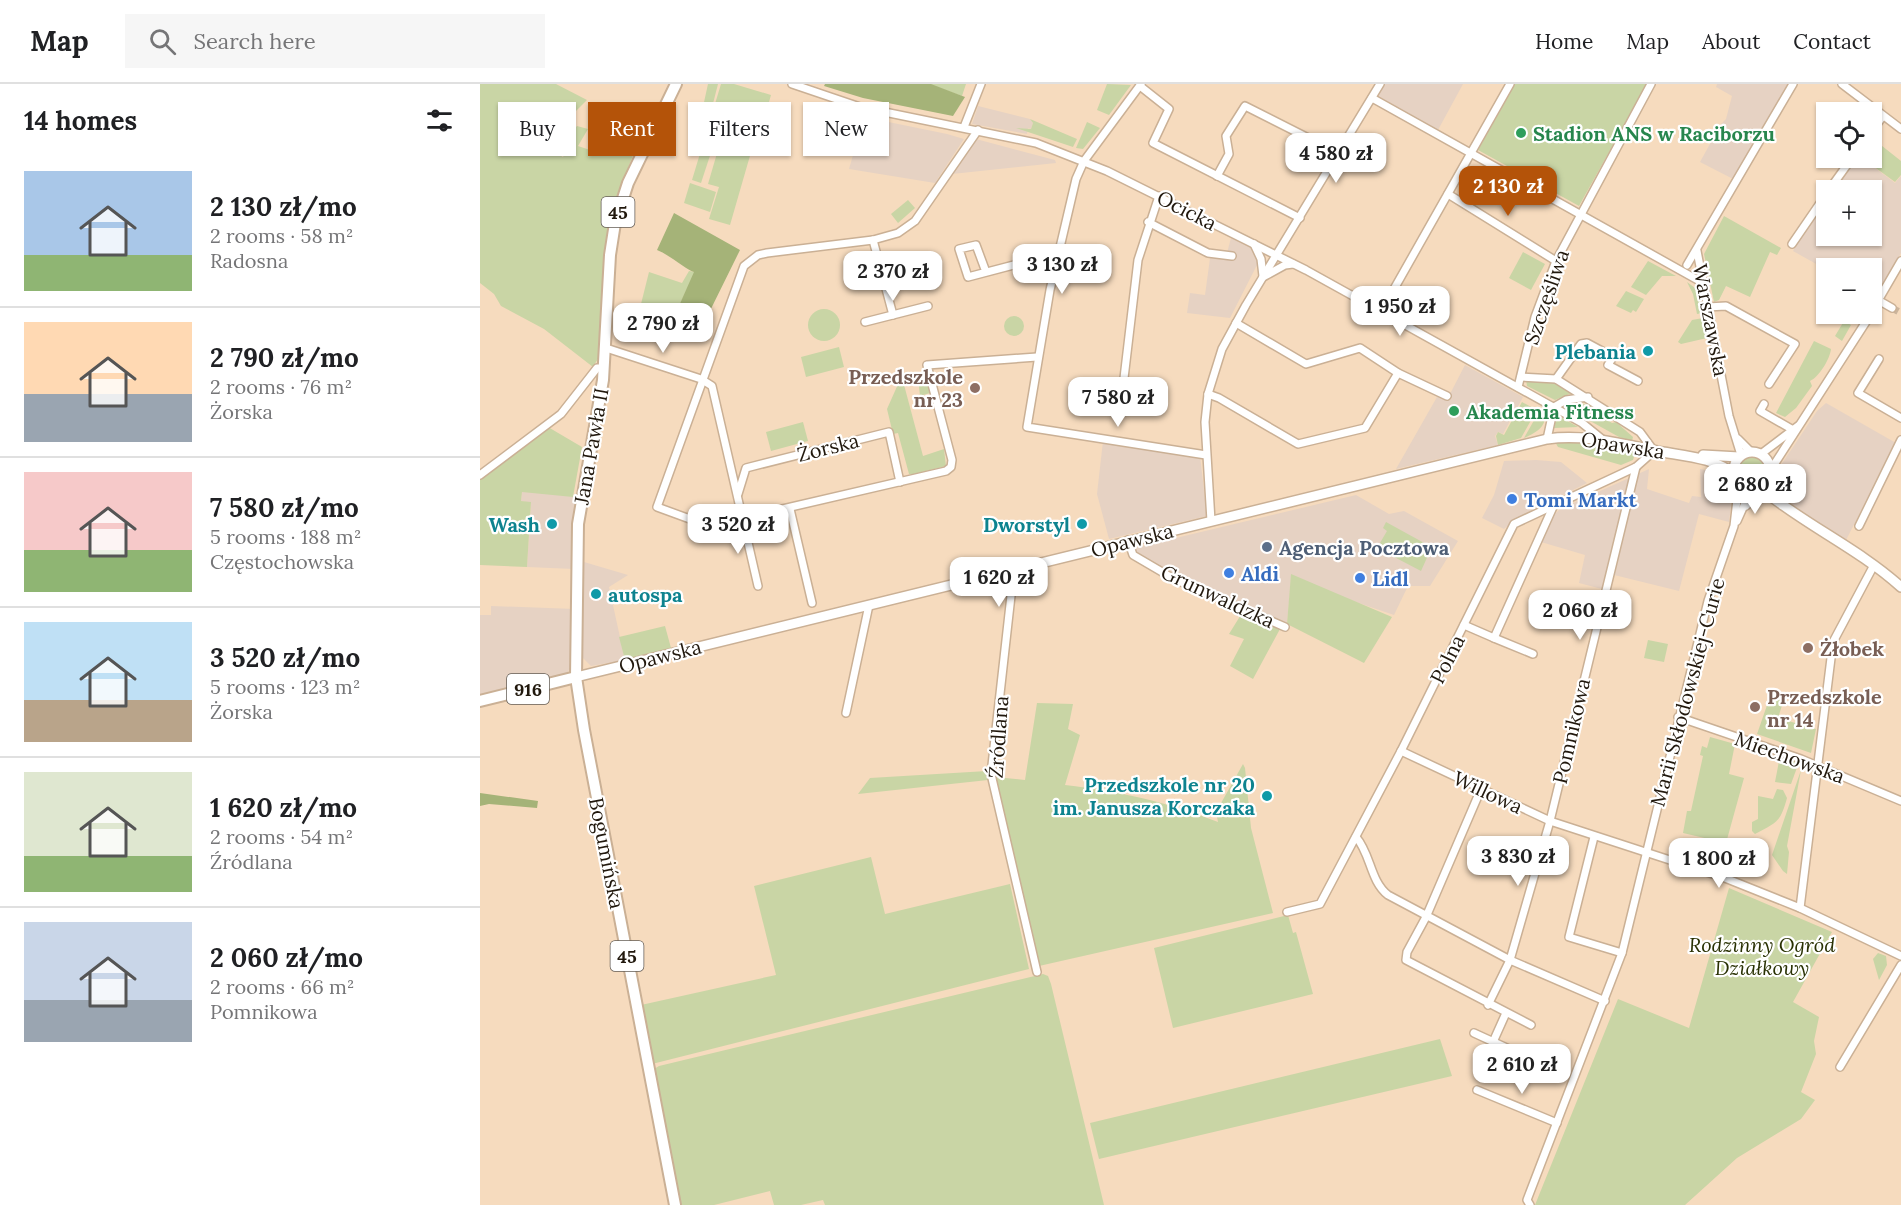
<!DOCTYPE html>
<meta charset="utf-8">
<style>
:root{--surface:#fff;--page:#f6f6f6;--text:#202124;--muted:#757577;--line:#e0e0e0;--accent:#b45309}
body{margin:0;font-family:Lora,serif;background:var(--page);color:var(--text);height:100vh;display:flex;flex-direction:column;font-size:22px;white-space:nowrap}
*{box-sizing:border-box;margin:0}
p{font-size:20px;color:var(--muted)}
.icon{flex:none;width:33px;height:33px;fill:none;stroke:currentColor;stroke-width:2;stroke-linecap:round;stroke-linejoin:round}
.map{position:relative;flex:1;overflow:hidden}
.details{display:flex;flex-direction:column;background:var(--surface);width:480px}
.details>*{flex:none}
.guide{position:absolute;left:18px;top:18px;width:570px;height:54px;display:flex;gap:12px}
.controls{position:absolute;left:1336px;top:18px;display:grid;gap:12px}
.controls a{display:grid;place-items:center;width:66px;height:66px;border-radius:0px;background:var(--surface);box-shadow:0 2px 4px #0004;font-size:30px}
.price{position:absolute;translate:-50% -51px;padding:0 14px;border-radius:12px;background:#fff;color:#222;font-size:20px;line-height:39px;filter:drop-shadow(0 2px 3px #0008)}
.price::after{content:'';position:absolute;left:50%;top:36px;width:18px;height:14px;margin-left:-9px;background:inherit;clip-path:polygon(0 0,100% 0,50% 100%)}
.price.on{background:var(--accent);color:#fff}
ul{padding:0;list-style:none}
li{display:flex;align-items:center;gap:18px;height:150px;padding:0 24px}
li+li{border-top:2px solid var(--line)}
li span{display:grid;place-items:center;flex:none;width:168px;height:120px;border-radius:0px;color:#555}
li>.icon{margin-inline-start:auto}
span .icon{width:72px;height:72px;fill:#fffc;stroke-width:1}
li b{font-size:26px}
h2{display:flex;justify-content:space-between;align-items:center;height:72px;padding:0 24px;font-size:26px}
.pill{padding:0 21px;border-radius:0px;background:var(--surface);box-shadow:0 2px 4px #0004;font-size:21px;line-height:54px}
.pill.on{background:var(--accent);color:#fff}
header{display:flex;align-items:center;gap:36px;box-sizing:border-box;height:84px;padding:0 30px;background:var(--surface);border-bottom:2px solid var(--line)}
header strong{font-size:28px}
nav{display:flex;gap:33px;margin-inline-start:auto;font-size:21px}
.search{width:420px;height:54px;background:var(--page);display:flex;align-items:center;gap:15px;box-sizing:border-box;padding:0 21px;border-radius:0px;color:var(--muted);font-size:22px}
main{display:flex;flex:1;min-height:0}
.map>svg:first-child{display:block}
</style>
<header>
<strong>Map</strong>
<div class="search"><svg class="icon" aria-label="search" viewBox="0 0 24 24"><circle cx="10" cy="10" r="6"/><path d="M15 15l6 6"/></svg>Search here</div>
<nav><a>Home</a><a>Map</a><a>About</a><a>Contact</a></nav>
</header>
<main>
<section class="details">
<h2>14 homes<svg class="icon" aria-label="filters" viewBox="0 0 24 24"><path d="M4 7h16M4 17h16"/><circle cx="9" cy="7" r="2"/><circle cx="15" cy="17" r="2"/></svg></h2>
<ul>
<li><span style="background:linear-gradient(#a9c7e8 70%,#8fb573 0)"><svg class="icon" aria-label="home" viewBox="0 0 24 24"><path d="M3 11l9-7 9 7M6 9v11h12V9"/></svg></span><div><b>2 130 zł/mo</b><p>2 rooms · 58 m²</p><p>Radosna</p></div></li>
<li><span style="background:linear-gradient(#ffd9b3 60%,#9aa5b1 0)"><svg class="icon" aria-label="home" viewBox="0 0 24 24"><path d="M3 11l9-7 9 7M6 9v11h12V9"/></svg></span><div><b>2 790 zł/mo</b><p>2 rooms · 76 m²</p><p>Żorska</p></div></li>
<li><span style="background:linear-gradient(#f6c9c9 65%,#8fb573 0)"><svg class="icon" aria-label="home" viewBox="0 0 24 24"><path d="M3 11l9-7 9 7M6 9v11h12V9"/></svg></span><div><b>7 580 zł/mo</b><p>5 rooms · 188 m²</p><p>Częstochowska</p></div></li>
<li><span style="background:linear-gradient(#bfe0f5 65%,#b9a48a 0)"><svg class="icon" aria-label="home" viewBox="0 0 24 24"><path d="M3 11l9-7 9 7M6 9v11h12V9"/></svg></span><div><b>3 520 zł/mo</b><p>5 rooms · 123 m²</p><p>Żorska</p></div></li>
<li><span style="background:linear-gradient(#dfe7d0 70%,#8fb573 0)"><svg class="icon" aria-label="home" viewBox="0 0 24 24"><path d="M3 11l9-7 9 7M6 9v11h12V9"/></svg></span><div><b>1 620 zł/mo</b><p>2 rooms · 54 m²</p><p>Źródlana</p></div></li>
<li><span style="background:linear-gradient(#c9d6e8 65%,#9aa5b1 0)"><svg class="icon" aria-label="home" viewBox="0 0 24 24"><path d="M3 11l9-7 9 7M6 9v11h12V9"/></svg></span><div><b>2 060 zł/mo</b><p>2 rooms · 66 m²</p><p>Pomnikowa</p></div></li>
</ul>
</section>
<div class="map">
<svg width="1421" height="1121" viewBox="0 0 1421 1121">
<rect width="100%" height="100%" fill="#f6dbbe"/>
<g fill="#e6d2c3">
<path d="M905 0H983L958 46 898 12Z"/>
<path d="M1237 0H1308L1255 96 1220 78 1241 40 1246 35 1252 12 1236 3Z"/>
<path d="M498 22 550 35 553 39 551 45 548 44 547 50 492 40Z"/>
<path d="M384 33 467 50 484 55 455 99 369 85Z"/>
<path d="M496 55 575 76 576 79 472 90Z"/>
<path d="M1376 74H1382L1415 99 1421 92V169L1395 214 1392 212V184L1347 186 1313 167 1347 113V152H1392V106H1352Z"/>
<path d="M751 154 774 165 778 179 750 234 707 229 710 209 725 211 731 167 747 169Z"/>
<path d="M985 281 1043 313 1023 350 1018 348 1015 352 1018 361 916 385 957 313 971 308Z"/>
<path d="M1346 319 1416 359 1365 458 1297 411 1293 401 1295 390 1337 327Z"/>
<path d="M623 357 720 372 727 432 629 455 617 410Z"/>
<path d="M1056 376 1081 378 1107 399 1037 434 1024 445 1002 434 1014 411 1024 377Z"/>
<path d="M1169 385 1167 405 1209 419 1212 412 1221 413 1220 385 1230 387 1248 412 1251 422 1249 438 1219 430 1199 507 1126 489 1122 505 1099 499 1105 471 1061 458 1074 431 1080 425Z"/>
<path d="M42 407 97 413 94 485 47 483 51 419 41 417Z"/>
<path d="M876 411 909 430 924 427 978 457 950 502H928L914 531 811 496 807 540 720 504 664 475 657 471 654 464Z"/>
<path d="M104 478 148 491 129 503 145 576 111 582 101 572Z"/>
<path d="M11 522 95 525 92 581 86 591 0 612V531H11Z"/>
</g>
<g fill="#c9d5a5">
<path d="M0 0H76L107 16 77 46 72 67 83 73 91 59 85 55 97 42 108 45 98 62 113 67 117 59 154 69C124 140 122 197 119 273L113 283 64 245 21 222 14 210 0 199Z"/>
<path d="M228 0H238L227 43 219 41Z"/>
<path d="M241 0H254L291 11 283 39 238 24V19L235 29 243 32 221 99 212 96Z"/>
<path d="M449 0H486L482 12Z"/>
<path d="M627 0 651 1 629 31 617 26Z"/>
<path d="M1035 0H1167L1099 122 998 66Z"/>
<path d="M247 35 278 44 250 141 229 135 239 103 228 100Z"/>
<path d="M550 35 597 55 593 63 536 44 551 45 553 39Z"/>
<path d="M607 38 620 44 603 65 596 64Z"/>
<path d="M1392 54 1421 77V91L1415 98 1382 74H1392Z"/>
<path d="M210 99 236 108 230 128 204 119Z"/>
<path d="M428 116 435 124 418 139 411 130Z"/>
<path d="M1244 132 1301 164 1297 171 1290 168 1270 213 1246 202 1239 216 1234 218 1224 170Z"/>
<path d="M1043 168 1065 180 1051 206 1029 194Z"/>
<path d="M1168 177 1196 192H1182L1166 211 1151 203Z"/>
<path d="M209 187 215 188 198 224 185 220 182 227 161 220 169 188 202 199Z"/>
<path d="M1207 198 1215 204 1223 229 1217 230 1213 210Z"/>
<path d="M1146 207 1164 215 1156 228 1153 226 1151 229 1136 222Z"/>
<circle cx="344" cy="241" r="16"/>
<circle cx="534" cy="242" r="10"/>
<path d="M1223 234 1227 254 1201 260 1198 258 1212 236Z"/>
<path d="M1364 237 1371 241 1362 257 1355 252Z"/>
<path d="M1334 257 1351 265C1350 275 1339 293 1330 297L1332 302 1316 324 1305 333 1296 329Z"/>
<path d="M359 263 364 283 326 293 321 273Z"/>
<path d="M445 291V300H448L450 309 440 312 438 293Z"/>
<path d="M1046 296 1077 299 1094 308 1075 316 1047 302Z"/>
<path d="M423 297 443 372 464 365 466 382 434 390H429L418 349 413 350 407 325 419 298Z"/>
<path d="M1042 318 1053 324 1054 331 1041 354 1018 361 1016 352 1018 348 1024 351Z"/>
<path d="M1098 319 1116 322 1121 331 1132 339 1136 338 1153 353 1152 357 1139 353 1085 323Z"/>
<path d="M1061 324 1065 327C1067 343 1057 348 1044 354Z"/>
<path d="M1077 331 1098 343 1074 344Z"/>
<path d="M323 338 328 357 291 367 286 348Z"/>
<path d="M68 343 102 363 93 413 42 408 41 417 51 418 47 483 0 481V395Z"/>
<path d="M1091 356 1151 365 1155 370 1153 376 1141 381 1078 363 1075 358Z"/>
<circle cx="1272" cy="385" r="13"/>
<path d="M1227 380C1250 387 1255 399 1256 421L1247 403Z"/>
<path d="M906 438 946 460 950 467 941 487 897 464 907 447 903 444Z"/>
<path d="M811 490 912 533 884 579 807 540Z"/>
<path d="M762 529 800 545 773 595 750 582 764 555 749 550Z"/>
<path d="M185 542 191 564 145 576 139 553Z"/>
<path d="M1168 556 1188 560 1184 578 1164 574Z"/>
<path d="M1292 607 1305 612 1298 634 1336 645 1331 669 1277 650Z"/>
<path d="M557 619 593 620 588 645 600 651 585 701C642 708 684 717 738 738L736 728 763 680 765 684 771 744 793 829 559 882 516 693 545 696Z"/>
<path d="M1230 653 1255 660 1249 690 1264 694 1246 759 1203 749 1207 727H1211L1223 672 1220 671 1222 662 1227 664Z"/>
<path d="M1300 672 1319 678 1311 700 1295 698Z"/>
<path d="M1321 686 1307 762 1309 768 1307 790 1303 787 1292 771Z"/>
<path d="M507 687 508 696 378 710 390 694Z"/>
<path d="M1297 705 1303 706 1307 714C1300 740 1296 738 1275 750L1272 747V738L1278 735V712L1293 715Z"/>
<path d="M391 773 405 830 530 800 549 885 172 980 161 921 296 891 274 802Z"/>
<path d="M1249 804 1352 848 1313 918 1339 933 1334 957 1336 970 1321 1008 1335 1016 1321 1035 1257 1074 1205 1121H1055L1138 915 1209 944Z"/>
<path d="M808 831 813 849 816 848 833 910 693 944 674 864Z"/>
<path d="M1398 869 1406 872 1407 881 1399 896 1393 875Z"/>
<path d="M563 890 568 892 571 900 624 1121H345L343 1116 321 1121H294L290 1107 234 1121H200L174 985 179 982Z"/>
<path d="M960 955 972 992 619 1075 610 1039Z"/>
</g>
<g fill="#a5b378">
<path d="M345 0H451L485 13 473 32 383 14 344 2Z"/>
<path d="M194 129 260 166 222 243 199 234 203 226 198 224 214 188C208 187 190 171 177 166Z"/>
<path d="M0 709 58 717 57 724 9 720 0 722Z"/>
</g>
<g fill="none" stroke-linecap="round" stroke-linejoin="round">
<path stroke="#cbb49b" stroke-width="7" stroke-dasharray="7 3.5" stroke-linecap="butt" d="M1412 224 1421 229"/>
<g stroke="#cab095" stroke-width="10">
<g id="minor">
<path d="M312 0 380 23 556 59 627 87 826 186 1102 339 1123 356"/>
<path d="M661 0 604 77 596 95 570 206 547 343 726 371"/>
<path d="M1362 0 1421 45"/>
<path d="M660 2 689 25 673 59 820 134"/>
<path d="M892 14 1223 199"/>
<path d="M484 43 501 0"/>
<path d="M498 46 435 137 418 149 393 156 287 169 278 171 264 182 177 423 229 442 466 387 471 383 472 376 447 281 557 273"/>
<path d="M1392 47 1403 32"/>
<path d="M737 92 749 70 746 52 765 22 860 70"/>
<path d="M1349 106 1372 74"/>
<path d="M968 110 1076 177"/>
<path d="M668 138 728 169 752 172"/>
<path d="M393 156 413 231"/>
<path d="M774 160 781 175 783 192"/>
<path d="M1312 160 1347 109"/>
<path d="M1217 167 1249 332 1261 371"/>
<path d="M1207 181 1313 0"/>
<path d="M506 188 496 161 479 165 488 193 549 177 575 184"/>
<path d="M785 192 805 181 813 180"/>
<path d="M1398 216 1412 224"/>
<path d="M1227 223 1246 222 1315 260 1289 300"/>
<path d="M1392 227 1421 177"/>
<path d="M901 228 1030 0"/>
<path d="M385 238 448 222"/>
<path d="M756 239 826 280 880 264 918 289 967 312"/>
<path d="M126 264 221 295 232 302 278 502"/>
<path d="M1399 275 1378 309 1421 334"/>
<path d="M1076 295 1101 260 1107 259 1133 273 1128 281 1158 297"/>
<path d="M1038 303 1055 233 1076 177 1171 0"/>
<path d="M728 310 739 314 818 360 885 344 918 289"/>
<path d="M642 311 658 176 679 112"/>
<path d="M1284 320 1280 327 1315 347"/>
<path d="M1067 355 1074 323 1086 316 1108 313"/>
<path d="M1258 355 1271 368"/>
<path d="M1281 370 1318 342"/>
<path d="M1290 387 1391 230"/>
<path d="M0 391 81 330 117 284H124"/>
<path d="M258 410 266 384 409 348 420 398"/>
<path d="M1266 422 1274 414 1291 413"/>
<path d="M310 425 332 519"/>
<path d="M731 437 725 338 728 310 742 265 766 221 900 0"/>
<path d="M1257 437 1270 408 1274 404"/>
<path d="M1379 442 1421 356"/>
<path d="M648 456 653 471 694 495 805 543"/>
<path d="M534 485 511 690 557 888"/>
<path d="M984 541 1014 554 1073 423"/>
<path d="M1014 554 1053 570"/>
<path d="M366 629 389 521"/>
<path d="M1198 633 1321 675 1421 717"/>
<path d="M921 667 1070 737 1245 794 1320 824 1421 872"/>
<path d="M1001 705 946 833 927 868 926 876 1051 941"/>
<path d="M876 753C891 770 890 797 908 811L1030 876 1125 917"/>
<path d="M1114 753 1089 853 1142 869"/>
<path d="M1320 824 1353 558 1394 481"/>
<path d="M807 828 840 820 921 667 1034 440 1156 383 1174 367 1160 348 1076 295 1041 293"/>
<path d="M1008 921 1030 876 1070 737 1156 383"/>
<path d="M994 949 1029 965"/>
<path d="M1013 958 1026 929"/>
<path d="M1360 983 1421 881"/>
<path d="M997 1006 1077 1039"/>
<path d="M1050 1121 1047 1116 1142 869 1228 517 1254 442 1259 398"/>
</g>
</g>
<g stroke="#cab095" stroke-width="12">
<g id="secondary">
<circle cx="1272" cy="386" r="18"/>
<path d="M1223 371 1259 373"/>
<path d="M1279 403C1323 440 1378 464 1421 503"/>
<path d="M96 593 1067 355C1104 350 1137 359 1172 366 1200 372 1233 372 1255 391"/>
</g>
</g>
<g stroke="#cab095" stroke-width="14">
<g id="primary">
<path d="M0 617 96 593"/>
<path d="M195 1121 104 646 96 593 98 440 123 296 130 171 135 139 148 99 196 0"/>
</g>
</g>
<use href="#minor" stroke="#fff" stroke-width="7"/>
<use href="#secondary" stroke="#fff" stroke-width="9"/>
<use href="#primary" stroke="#fff" stroke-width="10"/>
</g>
<g fill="#2e9e5b" stroke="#fff" stroke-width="2">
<circle cx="1041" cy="49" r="6"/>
<circle cx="974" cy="327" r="6"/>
</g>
<g fill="#0f9aa8" stroke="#fff" stroke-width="2">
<circle cx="1168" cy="267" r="6"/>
<circle cx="72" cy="440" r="6"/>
<circle cx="602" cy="440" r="6"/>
<circle cx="116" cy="510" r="6"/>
<circle cx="787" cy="712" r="6"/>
</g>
<g fill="#8d6e63" stroke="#fff" stroke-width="2">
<circle cx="495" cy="304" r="6"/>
<circle cx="1328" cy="564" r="6"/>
<circle cx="1275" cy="623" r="6"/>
</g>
<g fill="#3f7fe0" stroke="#fff" stroke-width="2">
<circle cx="1032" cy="415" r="6"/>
<circle cx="749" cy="489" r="6"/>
<circle cx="880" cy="494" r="6"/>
</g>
<circle fill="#5c6f8a" stroke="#fff" stroke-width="2" cx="787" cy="463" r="6"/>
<g text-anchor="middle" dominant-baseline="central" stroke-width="4.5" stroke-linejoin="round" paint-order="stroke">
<g fill="#fff" stroke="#645d56" stroke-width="1.5">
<rect x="121.5" y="113" width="33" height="30" rx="4.5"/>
<rect x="27" y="590" width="42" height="30" rx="4.5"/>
<rect x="130.5" y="857" width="33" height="30" rx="4.5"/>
</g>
<g font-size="18" font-weight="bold" fill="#21180d">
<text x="138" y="128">45</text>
<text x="48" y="605">916</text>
<text x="147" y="872">45</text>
</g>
<g font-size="20" font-weight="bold" fill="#27864d" stroke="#fff" text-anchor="start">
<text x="1053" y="49">Stadion ANS w Raciborzu</text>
<text x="986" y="327">Akademia Fitness</text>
</g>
<g font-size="20" fill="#21180d" stroke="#fff">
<text transform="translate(707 126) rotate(27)">Ocicka</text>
<text transform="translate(1066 213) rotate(-71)">Szczęśliwa</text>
<text transform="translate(1231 236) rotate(79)">Warszawska</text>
<text transform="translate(1143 361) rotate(9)">Opawska</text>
<text transform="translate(111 362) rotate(-80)">Jana Pawła II</text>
<text transform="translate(348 363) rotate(-14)">Żorska</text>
<text transform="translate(652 456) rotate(-14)">Opawska</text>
<text transform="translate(738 512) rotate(25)">Grunwaldzka</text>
<text transform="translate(180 572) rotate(-14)">Opawska</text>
<text transform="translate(967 575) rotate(-63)">Polna</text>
<text transform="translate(1207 608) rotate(-75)">Marii Skłodowskiej-Curie</text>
<text transform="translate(1091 647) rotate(-77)">Pomnikowa</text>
<text transform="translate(518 653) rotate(-86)">Źródlana</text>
<text transform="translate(1310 673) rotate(20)">Miechowska</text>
<text transform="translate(1008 708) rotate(25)">Willowa</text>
<text transform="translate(127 769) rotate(79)">Bogumińska</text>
</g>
<g font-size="20" font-weight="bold" fill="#0d838f" stroke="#fff" text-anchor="end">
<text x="1156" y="267">Plebania</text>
<text x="60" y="440">Wash</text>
<text x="590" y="440">Dworstyl</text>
<text x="128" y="510" text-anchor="start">autospa</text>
<text x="775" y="700">Przedszkole nr 20<tspan x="775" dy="23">im. Janusza Korczaka</tspan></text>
</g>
<g font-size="20" font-weight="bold" fill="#785e54" stroke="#fff" text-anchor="start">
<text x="483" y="292" text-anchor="end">Przedszkole<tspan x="483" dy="23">nr 23</tspan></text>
<text x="1340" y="564">Żłobek</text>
<text x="1287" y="612">Przedszkole<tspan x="1287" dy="23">nr 14</tspan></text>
</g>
<g font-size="20" font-weight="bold" fill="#366cbe" stroke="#fff" text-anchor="start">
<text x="1044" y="415">Tomi Markt</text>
<text x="761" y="489">Aldi</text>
<text x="892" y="494">Lidl</text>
</g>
<g font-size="20" font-weight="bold" fill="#4e5e75" stroke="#fff" text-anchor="start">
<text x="799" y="463">Agencja Pocztowa</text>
</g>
<g font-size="20" font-style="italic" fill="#293103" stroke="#fff">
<text x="1282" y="860">Rodzinny Ogród<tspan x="1282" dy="23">Działkowy</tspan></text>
</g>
</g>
</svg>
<div class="controls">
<a><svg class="icon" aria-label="locate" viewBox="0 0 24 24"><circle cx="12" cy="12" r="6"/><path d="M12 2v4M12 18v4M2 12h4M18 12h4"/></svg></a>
<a>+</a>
<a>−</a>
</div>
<b class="price" style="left:856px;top:100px">4 580 zł</b>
<b class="price on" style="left:1028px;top:133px">2 130 zł</b>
<b class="price" style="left:582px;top:211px">3 130 zł</b>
<b class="price" style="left:413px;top:218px">2 370 zł</b>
<b class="price" style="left:920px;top:253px">1 950 zł</b>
<b class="price" style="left:183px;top:270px">2 790 zł</b>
<b class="price" style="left:638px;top:344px">7 580 zł</b>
<b class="price" style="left:1275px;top:431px">2 680 zł</b>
<b class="price" style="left:258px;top:471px">3 520 zł</b>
<b class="price" style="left:519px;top:524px">1 620 zł</b>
<b class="price" style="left:1100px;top:557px">2 060 zł</b>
<b class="price" style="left:1038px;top:803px">3 830 zł</b>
<b class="price" style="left:1239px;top:805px">1 800 zł</b>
<b class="price" style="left:1042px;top:1011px">2 610 zł</b>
<div class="guide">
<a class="pill">Buy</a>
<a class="pill on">Rent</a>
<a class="pill">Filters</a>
<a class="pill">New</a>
</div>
</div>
</main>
